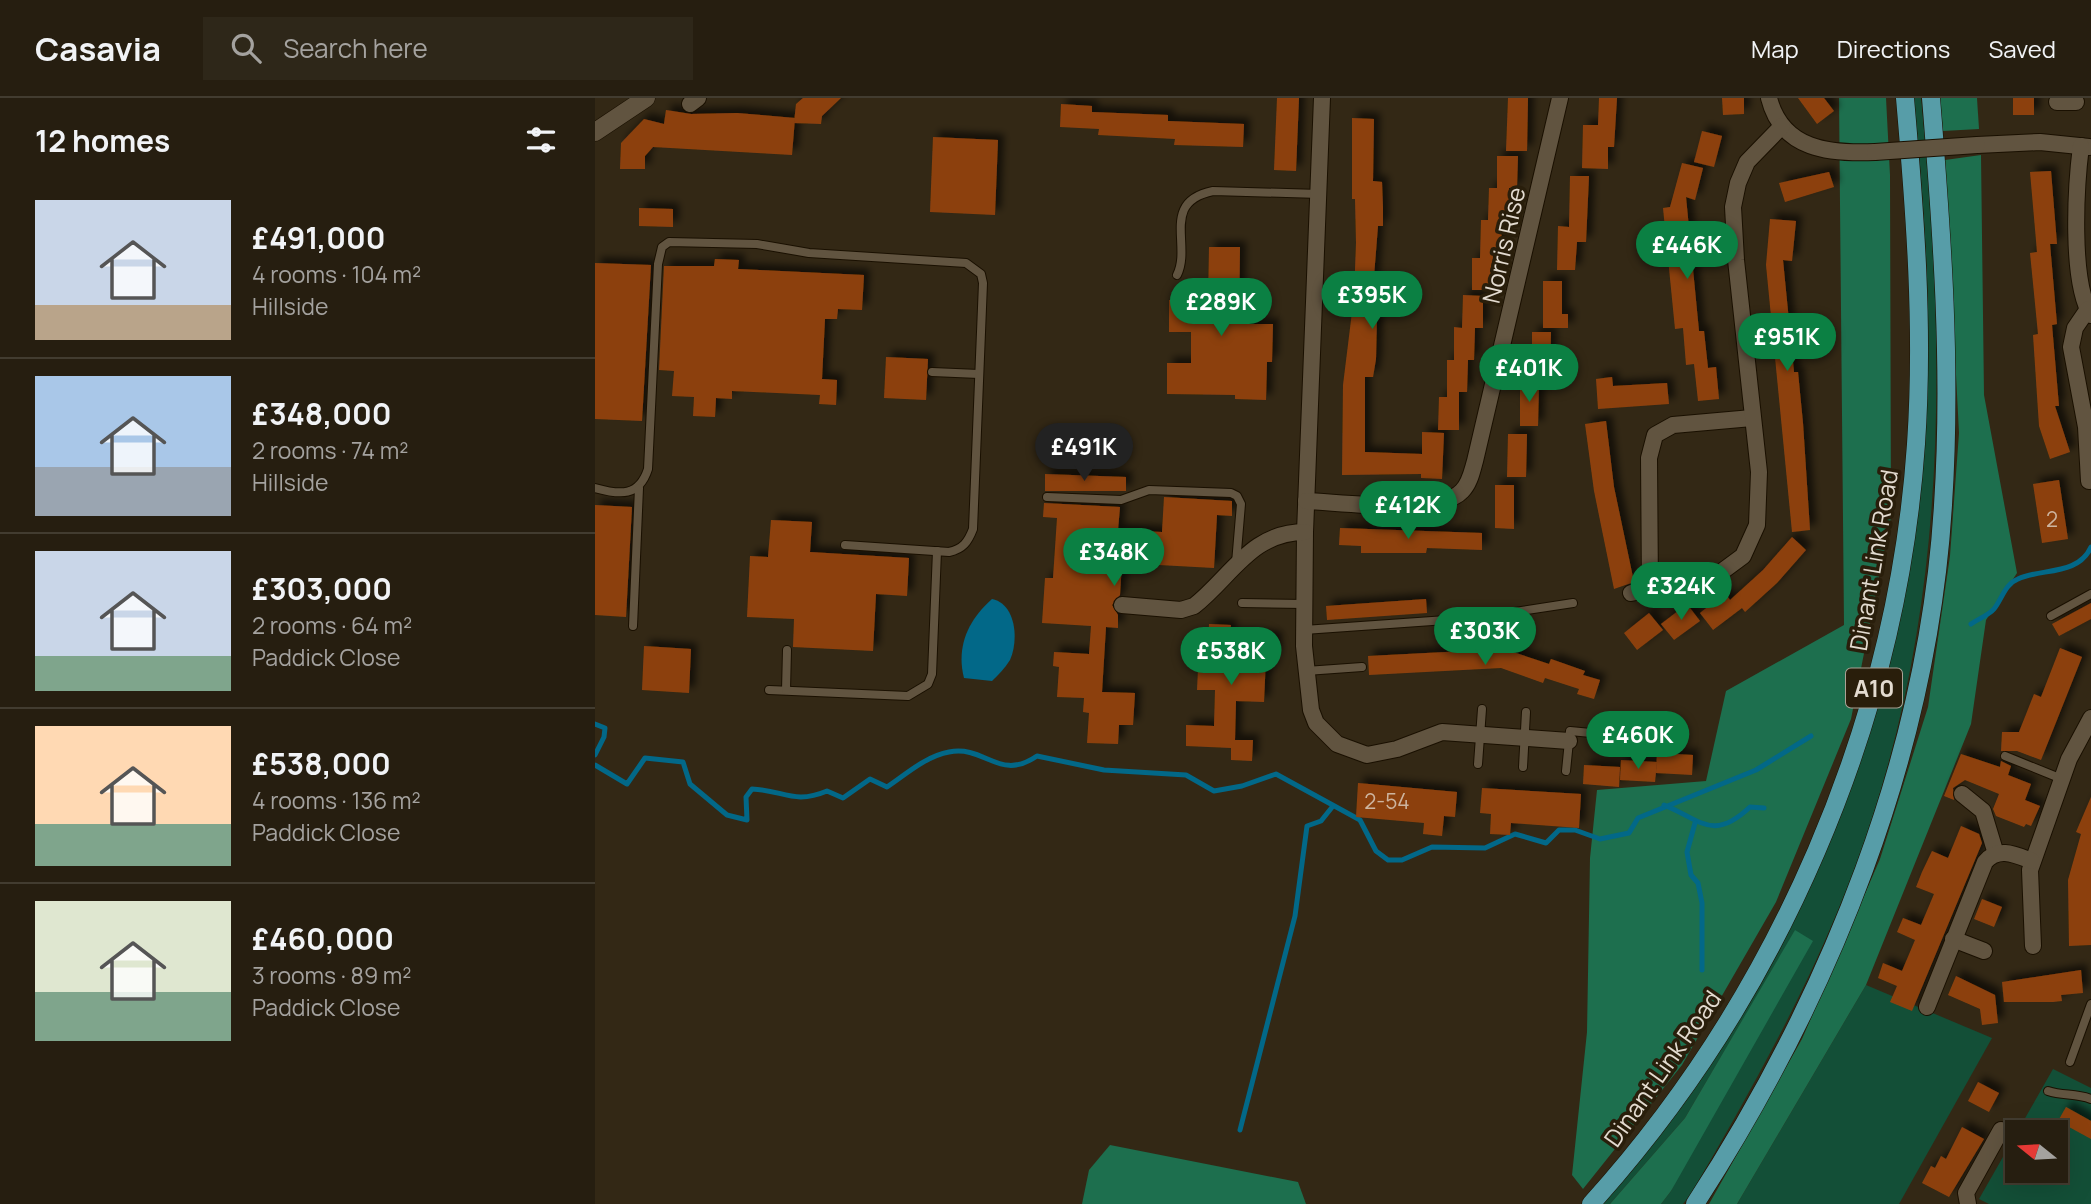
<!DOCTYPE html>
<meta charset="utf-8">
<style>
:root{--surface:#261e10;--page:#2e2719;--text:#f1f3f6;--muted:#a4a29f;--line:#423c30;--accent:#0b8043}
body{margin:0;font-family:Manrope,sans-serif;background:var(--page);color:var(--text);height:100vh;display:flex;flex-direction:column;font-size:26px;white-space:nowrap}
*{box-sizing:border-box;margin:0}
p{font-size:23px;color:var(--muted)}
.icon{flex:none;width:38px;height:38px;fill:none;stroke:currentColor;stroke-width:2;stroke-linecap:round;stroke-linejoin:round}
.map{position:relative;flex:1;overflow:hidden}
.drawer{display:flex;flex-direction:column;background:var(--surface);width:595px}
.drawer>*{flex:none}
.needle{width:46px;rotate:288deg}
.controls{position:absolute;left:1410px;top:1022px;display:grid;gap:14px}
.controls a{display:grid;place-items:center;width:63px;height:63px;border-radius:0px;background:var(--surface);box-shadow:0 7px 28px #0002,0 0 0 2px var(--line);font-size:35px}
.price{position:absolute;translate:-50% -60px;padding:0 16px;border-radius:24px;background:var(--accent);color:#fff;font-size:23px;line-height:46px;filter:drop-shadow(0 2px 4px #0008)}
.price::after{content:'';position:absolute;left:50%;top:42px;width:21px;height:16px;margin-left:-10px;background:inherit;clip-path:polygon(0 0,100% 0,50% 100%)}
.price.active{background:#222;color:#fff}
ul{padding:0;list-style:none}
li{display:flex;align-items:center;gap:21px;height:175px;padding:0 35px}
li+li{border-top:2px solid var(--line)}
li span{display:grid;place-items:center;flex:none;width:196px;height:140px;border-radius:0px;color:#555}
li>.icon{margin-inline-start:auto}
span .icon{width:84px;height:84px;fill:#fffc;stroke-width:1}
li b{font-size:30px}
h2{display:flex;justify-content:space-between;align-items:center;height:84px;padding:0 35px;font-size:30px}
header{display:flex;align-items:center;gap:42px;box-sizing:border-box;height:98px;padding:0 35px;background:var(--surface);border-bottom:2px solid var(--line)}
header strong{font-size:33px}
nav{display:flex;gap:38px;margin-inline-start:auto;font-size:24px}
.search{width:490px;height:63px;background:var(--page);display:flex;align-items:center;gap:18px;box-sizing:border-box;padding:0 24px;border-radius:0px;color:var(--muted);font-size:26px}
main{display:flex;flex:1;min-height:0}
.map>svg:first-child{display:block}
</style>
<header>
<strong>Casavia</strong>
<div class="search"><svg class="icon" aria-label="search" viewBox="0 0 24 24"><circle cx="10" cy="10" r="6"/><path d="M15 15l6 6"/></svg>Search here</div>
<nav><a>Map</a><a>Directions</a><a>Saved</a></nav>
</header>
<main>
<section class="drawer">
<h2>12 homes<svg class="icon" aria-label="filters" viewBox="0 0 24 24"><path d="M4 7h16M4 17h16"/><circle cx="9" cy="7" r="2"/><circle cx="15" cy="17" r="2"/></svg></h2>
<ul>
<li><span style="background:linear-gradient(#c9d6e8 75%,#b9a48a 0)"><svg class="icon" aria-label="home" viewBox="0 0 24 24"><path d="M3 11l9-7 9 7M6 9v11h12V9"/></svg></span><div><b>£491,000</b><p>4 rooms · 104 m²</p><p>Hillside</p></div></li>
<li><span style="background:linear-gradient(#a9c7e8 65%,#9aa5b1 0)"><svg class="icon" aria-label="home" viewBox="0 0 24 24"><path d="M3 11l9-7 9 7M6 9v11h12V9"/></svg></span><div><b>£348,000</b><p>2 rooms · 74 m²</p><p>Hillside</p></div></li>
<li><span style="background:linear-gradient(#c9d6e8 75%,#7fa58c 0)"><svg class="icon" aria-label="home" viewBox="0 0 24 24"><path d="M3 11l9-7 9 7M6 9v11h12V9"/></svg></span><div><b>£303,000</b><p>2 rooms · 64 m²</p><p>Paddick Close</p></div></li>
<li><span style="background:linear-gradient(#ffd9b3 70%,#7fa58c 0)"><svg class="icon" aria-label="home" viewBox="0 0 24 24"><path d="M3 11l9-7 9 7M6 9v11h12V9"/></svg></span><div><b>£538,000</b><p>4 rooms · 136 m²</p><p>Paddick Close</p></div></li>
<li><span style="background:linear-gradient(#dfe7d0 65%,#7fa58c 0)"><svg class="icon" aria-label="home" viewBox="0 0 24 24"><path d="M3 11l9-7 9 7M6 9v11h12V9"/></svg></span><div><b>£460,000</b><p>3 rooms · 89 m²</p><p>Paddick Close</p></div></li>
</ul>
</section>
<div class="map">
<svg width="1496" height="1106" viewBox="0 0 1496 1106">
<defs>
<filter id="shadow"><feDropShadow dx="6" dy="-6" stdDeviation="3.5" flood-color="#0009"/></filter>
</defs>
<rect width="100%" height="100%" fill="#332815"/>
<g fill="#134f37" fill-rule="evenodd">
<path d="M1319 0H1326C1350 244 1354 481 1278 717 1236 850 1167 974 1097 1094L1088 1106H1066L1076 1093 1200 833 1090 1020 1015 1106H1008C1194 894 1305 631 1329 351 1339 235 1330 116 1319 0Z"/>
<path d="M1271 887 1397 940 1304 1106H1142Z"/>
<path d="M1458 971 1496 990V1106H1394L1384 1101ZM1423 1034H1461V1073H1423Z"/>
</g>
<g fill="#1d6f4e">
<path d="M1244 0H1291L1295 77 1296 419 1256 621 1181 804 1087 967 988 1091 977 1077 992 934 995 760 1002 692 1111 683 1131 593 1249 527Z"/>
<path d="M1345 0H1382L1384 31 1348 33Z"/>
<path d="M1386 57 1389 297 1422 475 1391 522 1376 626 1271 887 1142 1106H1114L1207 941 1285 761 1333 609 1355 458 1364 335 1350 62Z"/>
<path d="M1200 832 1218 843 1076 1093 1066 1106H1015L1090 1020Z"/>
<path d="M515 1047 703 1084 711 1106H487L494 1072Z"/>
</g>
<path fill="#026888" d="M397 501C421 506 424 542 415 562 410 570 404 576 397 583L369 580C361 549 373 522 397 501Z"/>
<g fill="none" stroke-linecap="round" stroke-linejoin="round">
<g stroke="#026888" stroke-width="5">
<path d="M1376 526C1383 521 1394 517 1399 511 1407 501 1410 486 1423 481 1446 470 1483 478 1496 449"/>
<path d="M0 626 10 630 9 639 0 657"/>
<path d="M0 667 32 686 50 660 88 664 95 686 132 717 152 722 151 699 157 691C188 692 199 707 232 693L248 700 275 681 292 689C310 677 331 658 354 654 391 647 404 684 442 658L509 672 591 677 619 693 647 688 681 676 765 722 781 753 793 762H807L837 749 890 750 920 736 951 745 964 732H980L1005 741 1034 735 1043 720 1161 672 1216 638"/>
<path d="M1069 707C1106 722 1118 744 1155 709L1169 710"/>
<path d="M1100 725 1092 754 1096 777 1103 785 1107 805V872"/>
<path d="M645 1032 700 818 712 728 726 723 738 708"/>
</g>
</g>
<g fill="#8c410d" filter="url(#shadow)">
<path d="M208 0H246L227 18 226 26 199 25 201 6Z"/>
<path d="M682 0H704L701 73 679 72Z"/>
<path d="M913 0H933L932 53H911Z"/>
<path d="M1004 0H1022L1019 49H1013V71L987 70 988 27H1003Z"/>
<path d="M1127 0H1149V16L1128 17Z"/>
<path d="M1203 0H1229L1239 13 1222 26Z"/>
<rect x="1418" y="0" width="21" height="17"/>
<path d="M466 6 497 8V14L573 17V23L649 26 648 49 579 47 580 41 503 37 504 31 465 29Z"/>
<path d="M71 12 96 16 142 15 200 20 197 57 58 49 50 58V71H25L26 45 49 21 69 26Z"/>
<path d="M757 20 779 21 778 83 787 84 788 110V128H783L778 191 777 217H782L781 261 778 279H770V354L827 356V334L849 335 847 381 826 380V376L747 377 748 287 759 198 761 145 760 101H757Z"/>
<path d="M1107 33 1127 38 1119 69 1099 64Z"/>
<path d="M338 39 403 42 400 117 335 114Z"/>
<path d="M902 58H923L922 90H914V122H907L906 155H898L897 192H877V160H885L886 122H893L894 90H902Z"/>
<path d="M1087 65 1108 70 1100 102 1091 99 1104 233H1109L1113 270 1121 269 1124 301 1103 303 1099 266 1091 267 1088 230 1080 231 1068 110 1075 109Z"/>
<path d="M1456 73 1462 146H1455L1462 226 1457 227 1464 308H1460L1475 354 1455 361 1444 328 1438 237 1443 236 1435 155 1442 154 1435 74Z"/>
<path d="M1234 74 1239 89 1190 104 1184 85Z"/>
<path d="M975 78H994L991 144H982L980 172H962L963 128 974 129Z"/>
<path d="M44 110 78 111V129L44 128Z"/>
<path d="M1175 121 1201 123 1197 163 1188 162 1199 274H1203L1208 325 1215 432 1197 434 1171 167Z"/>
<path d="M614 149H645L644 226H678L677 264H672L671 302 640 301V297L572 296V265H596V234H574V202L613 203Z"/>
<path d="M120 161 144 162 143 171 269 177 267 212 243 211 242 221H230L227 281 242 282 241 307 224 306 225 297 137 293V301L121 300 120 319 98 318 99 299 77 298 79 273 64 272 69 168H119Z"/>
<path d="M0 165 56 167 47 323 0 321Z"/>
<path d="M948 183H967V216H973V230H948Z"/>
<path d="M868 197 888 198V230H876H880L879 262H873L872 294H864V332H843L844 299H852V262H859V229L867 230Z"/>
<path d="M937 234H956L955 278 937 277Z"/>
<path d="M291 259 333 261 331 302 289 300Z"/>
<path d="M1017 279 1018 288 1072 285 1074 306 1003 311 1001 281Z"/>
<path d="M925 285H944L943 328H925Z"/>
<path d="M1011 323 1019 389 1039 484 1019 491 999 393 990 326Z"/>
<path d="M913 336H932L931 379H912Z"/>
<path d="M450 376 531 379V393H450Z"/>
<path d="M1464 382 1473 441 1447 445 1438 386Z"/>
<path d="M900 387H919V431L900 430Z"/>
<path d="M569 399 637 403V418L622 417 619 470 527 465 525 497 517 507 523 517V530L511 529 507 594 540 595 538 627H524L523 646 492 645 494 615 488 614 489 600 462 599 464 569 458 568 459 554 494 556 496 528 447 525 450 480H458L462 420 448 419 449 405 525 409 523 432 567 434Z"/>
<path d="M0 407 37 409 31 519 0 517Z"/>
<path d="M176 422 217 424 215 454 314 460 312 498 281 496 278 553 198 549 199 521 152 519 155 458 173 459Z"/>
<path d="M745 430 887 435V452L832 450 831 455H766V448L744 447Z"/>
<path d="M1197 439 1211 452 1182 485 1150 514 1147 510 1118 532 1105 515 1130 495 1135 502 1168 472Z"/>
<path d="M831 501 832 515 732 522 731 508Z"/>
<path d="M1496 505V521L1464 538 1457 526Z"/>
<path d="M1092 506 1105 523 1079 542 1066 526Z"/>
<path d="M1054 515 1068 532 1042 552 1029 535Z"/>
<path d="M614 526 636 527 635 537 681 539 680 559H671L669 604 641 603 640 642H658L657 663 636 662V650L591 648V627L619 628 620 592H602L603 571H612Z"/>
<path d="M49 548 96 551 94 595 47 592Z"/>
<path d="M1465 550 1487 559 1446 662 1422 653H1406L1407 634H1424L1439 596 1446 599Z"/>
<path d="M909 551 954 566 956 561 990 573 988 577 1005 582 999 601 982 596 984 591 950 580 948 585 906 570 774 577 773 558Z"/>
<path d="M1062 655 1098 657 1097 677 1061 675Z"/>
<path d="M1366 656 1405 669 1406 663 1416 668 1413 677 1436 686 1430 702 1445 708 1436 728 1431 726 1429 729 1401 718 1398 711 1404 696 1370 682 1358 690 1359 702 1349 698Z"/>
<path d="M1026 662 1062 664 1060 684 1025 682Z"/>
<path d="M989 667 1025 669 1024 689 988 686Z"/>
<path d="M763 685 862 694 860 719 849 718 847 738 828 736 829 725 761 719Z"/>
<path d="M887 690 986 696 984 730 916 725 915 737 895 736 896 716 885 715Z"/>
<path d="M1496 699V847L1474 848 1473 782 1486 736 1481 734Z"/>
<path d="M1366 728 1384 736 1387 745 1317 913 1295 904 1302 888 1283 880 1288 865 1307 873 1320 842 1302 834 1308 820 1326 827 1339 796 1321 789 1327 774 1337 753 1353 760Z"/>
<path d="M1387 801 1407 809 1399 829 1379 821Z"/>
<path d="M1486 872 1488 895 1466 897 1467 903 1458 904H1409L1407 884Z"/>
<path d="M1361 878 1400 897 1403 925 1387 927 1385 911 1353 897Z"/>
<path d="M1383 984 1404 995 1394 1014 1373 1003Z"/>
<path d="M1471 1009 1496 1023V1041L1463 1023Z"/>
<path d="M1367 1029 1389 1041 1354 1099 1327 1085 1336 1068 1340 1070 1346 1058 1351 1061Z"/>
</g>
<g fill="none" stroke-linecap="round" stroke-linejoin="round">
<g stroke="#1a1001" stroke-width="10">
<g id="lane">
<path d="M582 177C597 147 565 104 618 93L725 96"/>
<path d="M337 274 384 276"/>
<path d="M0 390C25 397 44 399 53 371L63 166 67 149 74 144 162 146 214 155 371 165 386 176 388 185 378 431C373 444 368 451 354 454L250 447"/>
<path d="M452 399 526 402 554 392 636 395 642 398 646 406 641 465"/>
<path d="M647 505 709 506"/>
<path d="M1456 518 1496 496"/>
<path d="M38 528 44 390"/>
<path d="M709 532 880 520 978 505"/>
<path d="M711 573 767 569"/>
<path d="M174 592 313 598 333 586 337 576 342 453"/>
<path d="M191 592 192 552"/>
<path d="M1410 658 1467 681"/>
<path d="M883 666 887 611"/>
<path d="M928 669 931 614"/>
<path d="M971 673 975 633 1017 637"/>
<path d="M1475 964 1496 906"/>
<path d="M1453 993C1468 998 1481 995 1496 1001"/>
</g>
</g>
<g stroke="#1a1001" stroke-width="18">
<g id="street">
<path d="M727 0 710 434 709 548 716 612 721 625 742 646 772 657 802 651 847 634 974 643"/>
<path d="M1174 0C1187 52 1235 56 1280 54"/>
<path d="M1462 4H1481"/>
<path d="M95 6 103 0"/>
<path d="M1382 47 1445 44 1494 49"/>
<path d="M1486 48C1481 87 1475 183 1496 217"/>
<path d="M1493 211 1480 230 1476 249 1491 329 1494 383"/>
<path d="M711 403C745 404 844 418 867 393 875 385 877 373 880 363L965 0"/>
<path d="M1055 492 1054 360 1060 337 1078 327 1157 320"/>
<path d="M1036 495 1103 482 1125 475 1148 458 1162 427 1164 374 1141 162 1138 109 1143 85 1152 64 1187 28"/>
<path d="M527 507 586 512 599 508C637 478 656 434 710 434"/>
<path d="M1367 696 1388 713 1401 756"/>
<path d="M1358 841 1389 853"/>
<path d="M1438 848 1435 772 1474 661 1496 620"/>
<path d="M1332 909 1390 764C1403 748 1421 757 1437 763"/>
<path d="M1373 1106 1371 1095 1406 1032"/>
</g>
</g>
<g stroke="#1a1001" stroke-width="19">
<path id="secondary" d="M0 34 51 0"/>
</g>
<g stroke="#1a1001" stroke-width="19">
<g id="primary">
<path d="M996 1106C1183 899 1302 625 1321 346 1329 231 1320 115 1310 0"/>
<path d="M1100 1106C1235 898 1333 656 1348 407 1357 271 1347 135 1336 0"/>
</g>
</g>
<use href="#lane" stroke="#615440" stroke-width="8"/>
<use href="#street" stroke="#615440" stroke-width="16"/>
<use href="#secondary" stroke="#615440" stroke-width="18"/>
<use href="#primary" stroke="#579da8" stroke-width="18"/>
<g stroke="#1a1001" stroke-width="18" stroke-linecap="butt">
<path id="street-bridge" d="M1280 54 1382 47"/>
</g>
<use href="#street-bridge" stroke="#615440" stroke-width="16"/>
</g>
<g text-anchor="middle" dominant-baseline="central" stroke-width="7" stroke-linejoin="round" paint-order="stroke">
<g font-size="21" fill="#cdb49f">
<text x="1457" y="421">2</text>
<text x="792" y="703">2-54</text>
</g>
<rect fill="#291e0b" stroke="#aba295" stroke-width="2" x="1251" y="570.5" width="56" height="39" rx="5"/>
<g font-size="23" font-weight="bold" fill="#e3dbd0">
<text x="1279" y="590">A10</text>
</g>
<g font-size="24" fill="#e3dbd0" stroke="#291e0b">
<text transform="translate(908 147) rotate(-77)">Norris Rise</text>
<text transform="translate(1278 462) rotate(-80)">Dinant Link Road</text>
<text transform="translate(1067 970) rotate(-55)">Dinant Link Road</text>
</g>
</g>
</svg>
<div class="controls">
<a><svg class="needle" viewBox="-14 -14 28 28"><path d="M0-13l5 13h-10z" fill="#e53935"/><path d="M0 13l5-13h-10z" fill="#a4a29f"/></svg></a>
</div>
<b class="price" style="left:1092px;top:183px">£446K</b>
<b class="price" style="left:777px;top:233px">£395K</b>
<b class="price" style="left:626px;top:240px">£289K</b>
<b class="price" style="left:1192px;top:275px">£951K</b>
<b class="price" style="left:934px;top:306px">£401K</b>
<b class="price active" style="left:489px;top:385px">£491K</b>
<b class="price" style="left:813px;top:443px">£412K</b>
<b class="price" style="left:519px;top:490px">£348K</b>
<b class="price" style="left:1086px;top:524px">£324K</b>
<b class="price" style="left:890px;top:569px">£303K</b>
<b class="price" style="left:636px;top:589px">£538K</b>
<b class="price" style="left:1043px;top:673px">£460K</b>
</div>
</main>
